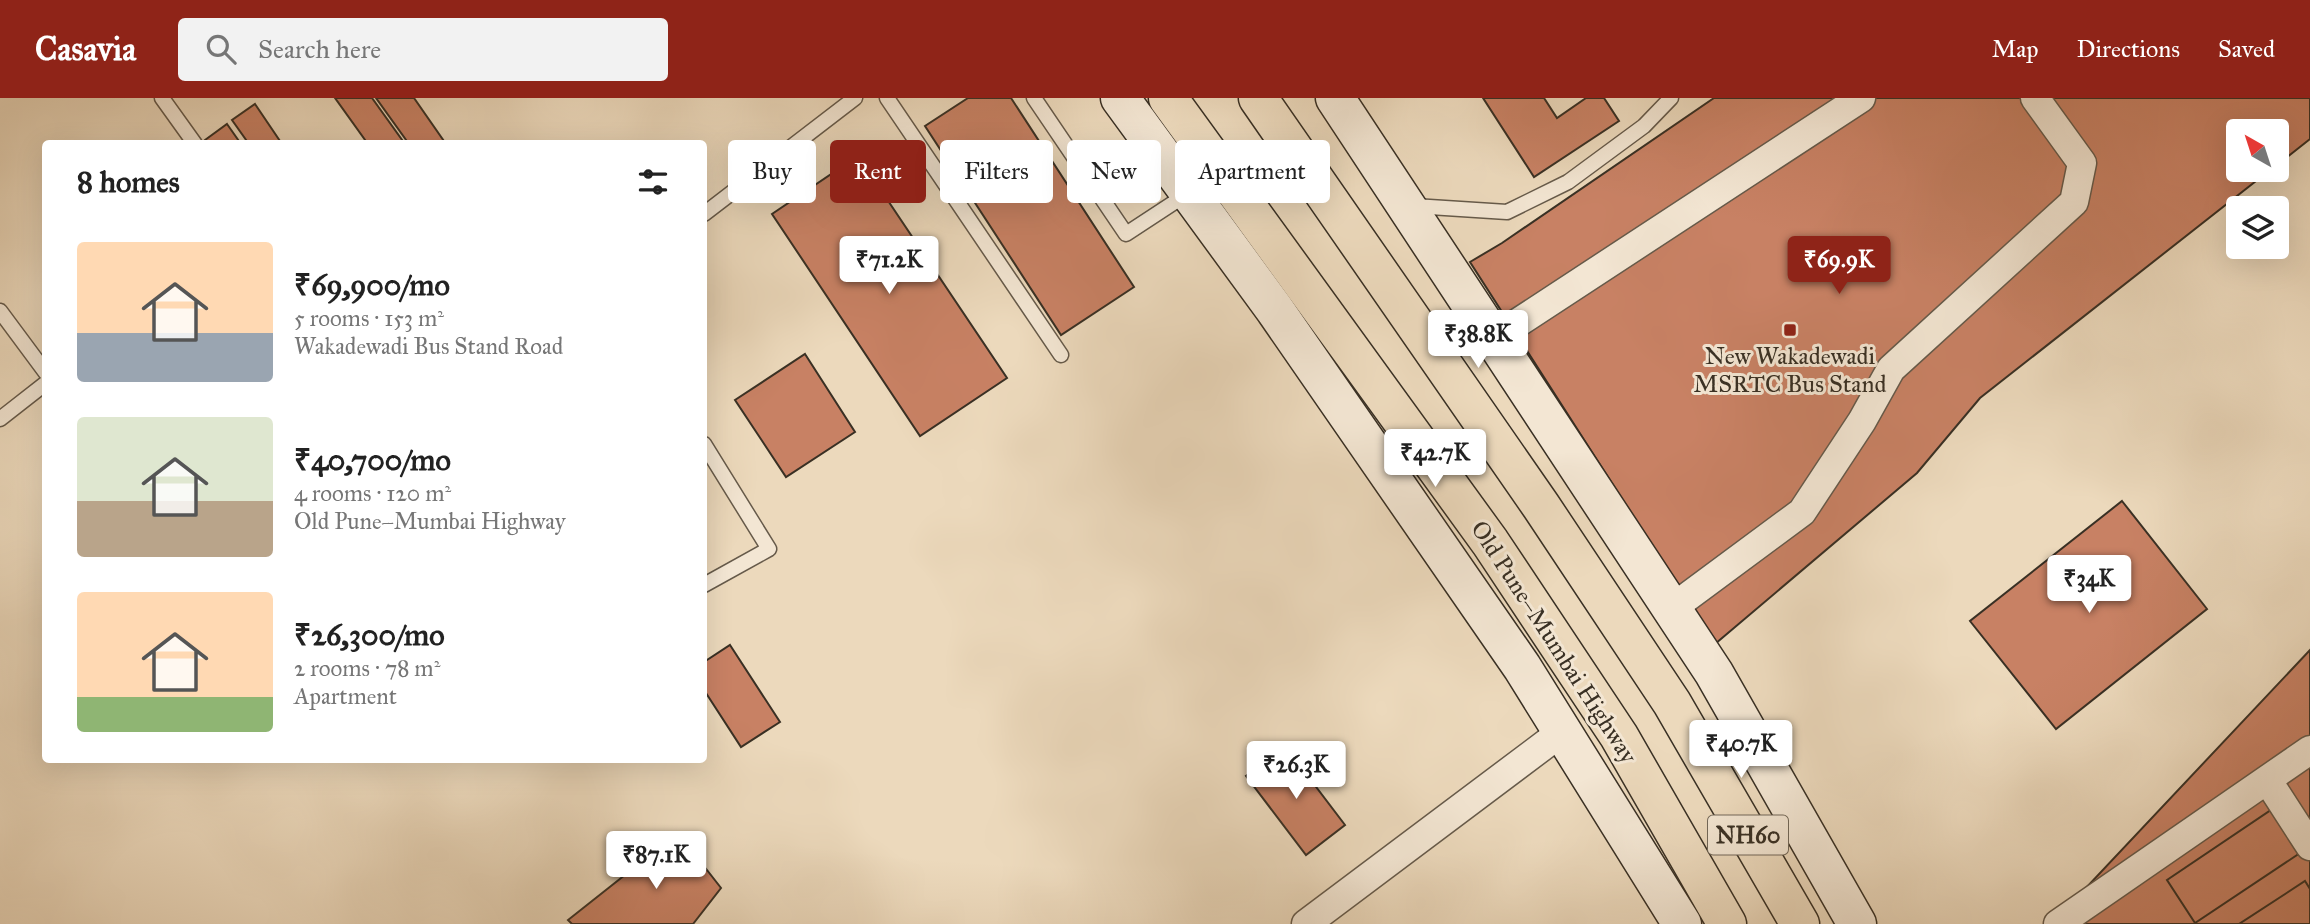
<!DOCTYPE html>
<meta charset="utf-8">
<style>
:root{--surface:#fff;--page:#f2f2f2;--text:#222;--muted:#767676;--accent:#8f2418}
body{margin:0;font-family:"IM FELL Great Primer",serif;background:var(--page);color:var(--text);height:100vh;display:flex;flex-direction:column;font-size:26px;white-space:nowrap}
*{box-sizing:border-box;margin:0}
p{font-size:23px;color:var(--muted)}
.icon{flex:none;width:38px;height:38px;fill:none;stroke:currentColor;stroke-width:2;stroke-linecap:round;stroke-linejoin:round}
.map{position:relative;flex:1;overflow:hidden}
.drawer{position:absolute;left:42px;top:42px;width:665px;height:623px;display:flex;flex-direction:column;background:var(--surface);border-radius:7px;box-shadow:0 7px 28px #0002}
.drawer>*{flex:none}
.banner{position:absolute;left:728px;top:42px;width:665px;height:63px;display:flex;gap:14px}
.needle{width:46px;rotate:321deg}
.tools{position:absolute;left:2226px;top:21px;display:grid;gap:14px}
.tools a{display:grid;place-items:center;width:63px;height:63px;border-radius:7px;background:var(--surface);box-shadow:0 7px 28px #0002;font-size:35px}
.price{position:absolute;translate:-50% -60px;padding:0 16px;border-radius:7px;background:#fff;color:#222;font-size:23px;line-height:46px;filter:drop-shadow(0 2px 4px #0008)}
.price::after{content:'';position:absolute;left:50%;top:42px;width:21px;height:16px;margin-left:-10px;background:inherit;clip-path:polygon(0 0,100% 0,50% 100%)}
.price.active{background:var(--accent);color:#fff}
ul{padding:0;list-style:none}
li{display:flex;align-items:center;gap:21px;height:175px;padding:0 35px}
li span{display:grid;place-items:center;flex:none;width:196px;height:140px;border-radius:7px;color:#555}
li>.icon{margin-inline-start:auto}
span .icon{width:84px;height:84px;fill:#fffc;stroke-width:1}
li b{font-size:30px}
h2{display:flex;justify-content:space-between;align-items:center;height:84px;padding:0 35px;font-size:30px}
.pill{padding:0 24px;border-radius:7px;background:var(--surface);box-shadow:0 7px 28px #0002;font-size:24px;line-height:63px}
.pill.active{background:var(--accent);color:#fff}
header{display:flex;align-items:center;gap:42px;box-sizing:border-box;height:98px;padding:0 35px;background:var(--accent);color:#fff}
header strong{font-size:33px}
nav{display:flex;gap:38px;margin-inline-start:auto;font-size:24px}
.search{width:490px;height:63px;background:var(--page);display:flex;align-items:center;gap:18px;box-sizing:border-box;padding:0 24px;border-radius:7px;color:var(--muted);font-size:26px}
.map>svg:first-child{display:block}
</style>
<header>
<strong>Casavia</strong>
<div class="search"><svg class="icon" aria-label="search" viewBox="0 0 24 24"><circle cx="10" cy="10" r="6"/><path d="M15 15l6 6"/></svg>Search here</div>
<nav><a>Map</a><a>Directions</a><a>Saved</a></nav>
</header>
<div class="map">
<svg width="2310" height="826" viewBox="0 0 2310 826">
<rect width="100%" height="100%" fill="#ecd9bc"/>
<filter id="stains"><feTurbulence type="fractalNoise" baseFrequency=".00286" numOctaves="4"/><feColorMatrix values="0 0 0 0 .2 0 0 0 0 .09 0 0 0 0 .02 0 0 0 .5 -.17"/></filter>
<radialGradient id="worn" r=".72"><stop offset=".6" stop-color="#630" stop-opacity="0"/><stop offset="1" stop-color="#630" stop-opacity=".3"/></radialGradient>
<g fill="#c88164" stroke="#393024" stroke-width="2">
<path d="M335 0H372L405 46H368Z"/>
<path d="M376 0H414L446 46H409Z"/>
<path d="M968 0H1011L1134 189 1061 237 925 28Z"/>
<path d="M1483 0H1544L1557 20 1586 0H1604L1619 23 1534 79Z"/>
<path d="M1714 0H2310V41L2277 67V33H2238V72H2270L1980 300 1917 375 1715 546 1470 164 1502 145Z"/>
<path d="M255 6 282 46H249L232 22Z"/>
<path d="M227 26 241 46H207L205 42Z"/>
<path d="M858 58 1007 280 920 338 772 116Z"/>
<path d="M805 256 855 334 786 379 735 302Z"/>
<path d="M2122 403 2207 511 2056 631 1970 523Z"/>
<path d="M730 547 780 624 741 649 704 592V564Z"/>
<path d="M2310 552V826H2052Z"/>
<path d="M1285 648 1345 727 1306 757 1246 678Z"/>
<path d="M2271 712 2300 755 2195 825 2167 782Z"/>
<path d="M678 735 721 790 693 826H572L568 822Z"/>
<path d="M2305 783 2310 791V826H2239Z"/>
</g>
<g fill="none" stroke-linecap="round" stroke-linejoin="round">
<g stroke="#665a4a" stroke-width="17">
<g id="lane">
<path d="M162 0 195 46"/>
<path d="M887 0 1061 257"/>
<path d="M1034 0 1126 136 1187 96"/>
<path d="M1414 108 1507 114 1568 84 1644 28 1671 0"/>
<path d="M704 116 855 0"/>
<path d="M0 213 46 275"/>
<path d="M0 321 46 285"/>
<path d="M704 346 769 451 704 487"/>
</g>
</g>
<g stroke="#665a4a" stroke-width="31">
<g id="street">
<path d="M1493 241 1861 0"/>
<path d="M1671 511 1802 414 1862 323 1891 271 2074 104 2082 65 2035 0"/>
<path d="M2268 683 2310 748"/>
<path d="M1306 826 1563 633"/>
<path d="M2058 826 2310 652"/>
</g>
</g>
<g stroke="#393024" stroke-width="41">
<g id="secondary">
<path d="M1120 0 1275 212 1522 569 1682 826"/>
<path d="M1335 0 1714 575 1857 826"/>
</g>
</g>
<g stroke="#393024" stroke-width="41">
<g id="highway">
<path d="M1168 0 1490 444 1619 638 1727 826"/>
<path d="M1258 0 1541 408 1672 605 1800 826"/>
</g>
</g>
<use href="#lane" stroke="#f3e6d3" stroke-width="14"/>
<use href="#street" stroke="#f3e6d3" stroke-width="28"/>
<use href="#secondary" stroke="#f3e6d3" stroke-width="38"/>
<use href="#highway" stroke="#ecd9bc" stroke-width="38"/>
</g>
<rect fill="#8f2418" stroke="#f3e6d3" stroke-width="2.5" x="1783" y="225" width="14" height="14" rx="3.5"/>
<g text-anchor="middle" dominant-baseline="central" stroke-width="6" stroke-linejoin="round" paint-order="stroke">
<rect fill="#f3e6d3" stroke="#716758" stroke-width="2" x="1708" y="717.5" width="80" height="39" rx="5"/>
<g font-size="23" font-weight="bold" fill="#393024">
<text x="1748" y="737">NH60</text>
</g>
<g font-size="24" fill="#393024" stroke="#f3e6d3">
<text x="1790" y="258">New Wakadewadi<tspan x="1790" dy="28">MSRTC Bus Stand</tspan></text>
</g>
<g font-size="24" fill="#393024" stroke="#f3e6d3">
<text transform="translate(1554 544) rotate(57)">Old Pune–Mumbai Highway</text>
</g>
</g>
<rect width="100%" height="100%" filter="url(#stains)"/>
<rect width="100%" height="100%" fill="url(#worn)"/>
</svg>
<div class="tools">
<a><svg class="needle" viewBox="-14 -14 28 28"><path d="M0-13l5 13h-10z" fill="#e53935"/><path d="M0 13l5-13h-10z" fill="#767676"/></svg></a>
<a><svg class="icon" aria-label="layers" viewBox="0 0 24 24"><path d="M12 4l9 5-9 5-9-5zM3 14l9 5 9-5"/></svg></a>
</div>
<b class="price" style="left:889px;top:198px">₹71.2K</b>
<b class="price active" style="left:1839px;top:198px">₹69.9K</b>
<b class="price" style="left:1478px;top:272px">₹38.8K</b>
<b class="price" style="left:1435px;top:391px">₹42.7K</b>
<b class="price" style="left:2089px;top:517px">₹34K</b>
<b class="price" style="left:1741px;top:682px">₹40.7K</b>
<b class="price" style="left:1296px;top:703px">₹26.3K</b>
<b class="price" style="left:656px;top:793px">₹87.1K</b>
<div class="banner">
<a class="pill">Buy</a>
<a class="pill active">Rent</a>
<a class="pill">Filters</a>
<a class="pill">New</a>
<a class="pill">Apartment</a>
</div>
<section class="drawer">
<h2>8 homes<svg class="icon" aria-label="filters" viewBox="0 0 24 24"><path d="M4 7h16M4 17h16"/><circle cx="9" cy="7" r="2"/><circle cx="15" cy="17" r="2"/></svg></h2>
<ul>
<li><span style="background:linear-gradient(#ffd9b3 65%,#9aa5b1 0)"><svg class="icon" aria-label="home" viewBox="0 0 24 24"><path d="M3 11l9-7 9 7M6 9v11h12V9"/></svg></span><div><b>₹69,900/mo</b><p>5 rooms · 153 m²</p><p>Wakadewadi Bus Stand Road</p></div></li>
<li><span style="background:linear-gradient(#dfe7d0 60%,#b9a48a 0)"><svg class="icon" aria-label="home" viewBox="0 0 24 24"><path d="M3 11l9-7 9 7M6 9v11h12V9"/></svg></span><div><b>₹40,700/mo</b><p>4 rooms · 120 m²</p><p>Old Pune–Mumbai Highway</p></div></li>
<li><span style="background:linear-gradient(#ffd9b3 75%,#8fb573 0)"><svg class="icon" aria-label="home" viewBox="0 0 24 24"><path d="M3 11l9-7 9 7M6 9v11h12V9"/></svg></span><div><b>₹26,300/mo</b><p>2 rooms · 78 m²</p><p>Apartment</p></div></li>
</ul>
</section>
</div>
